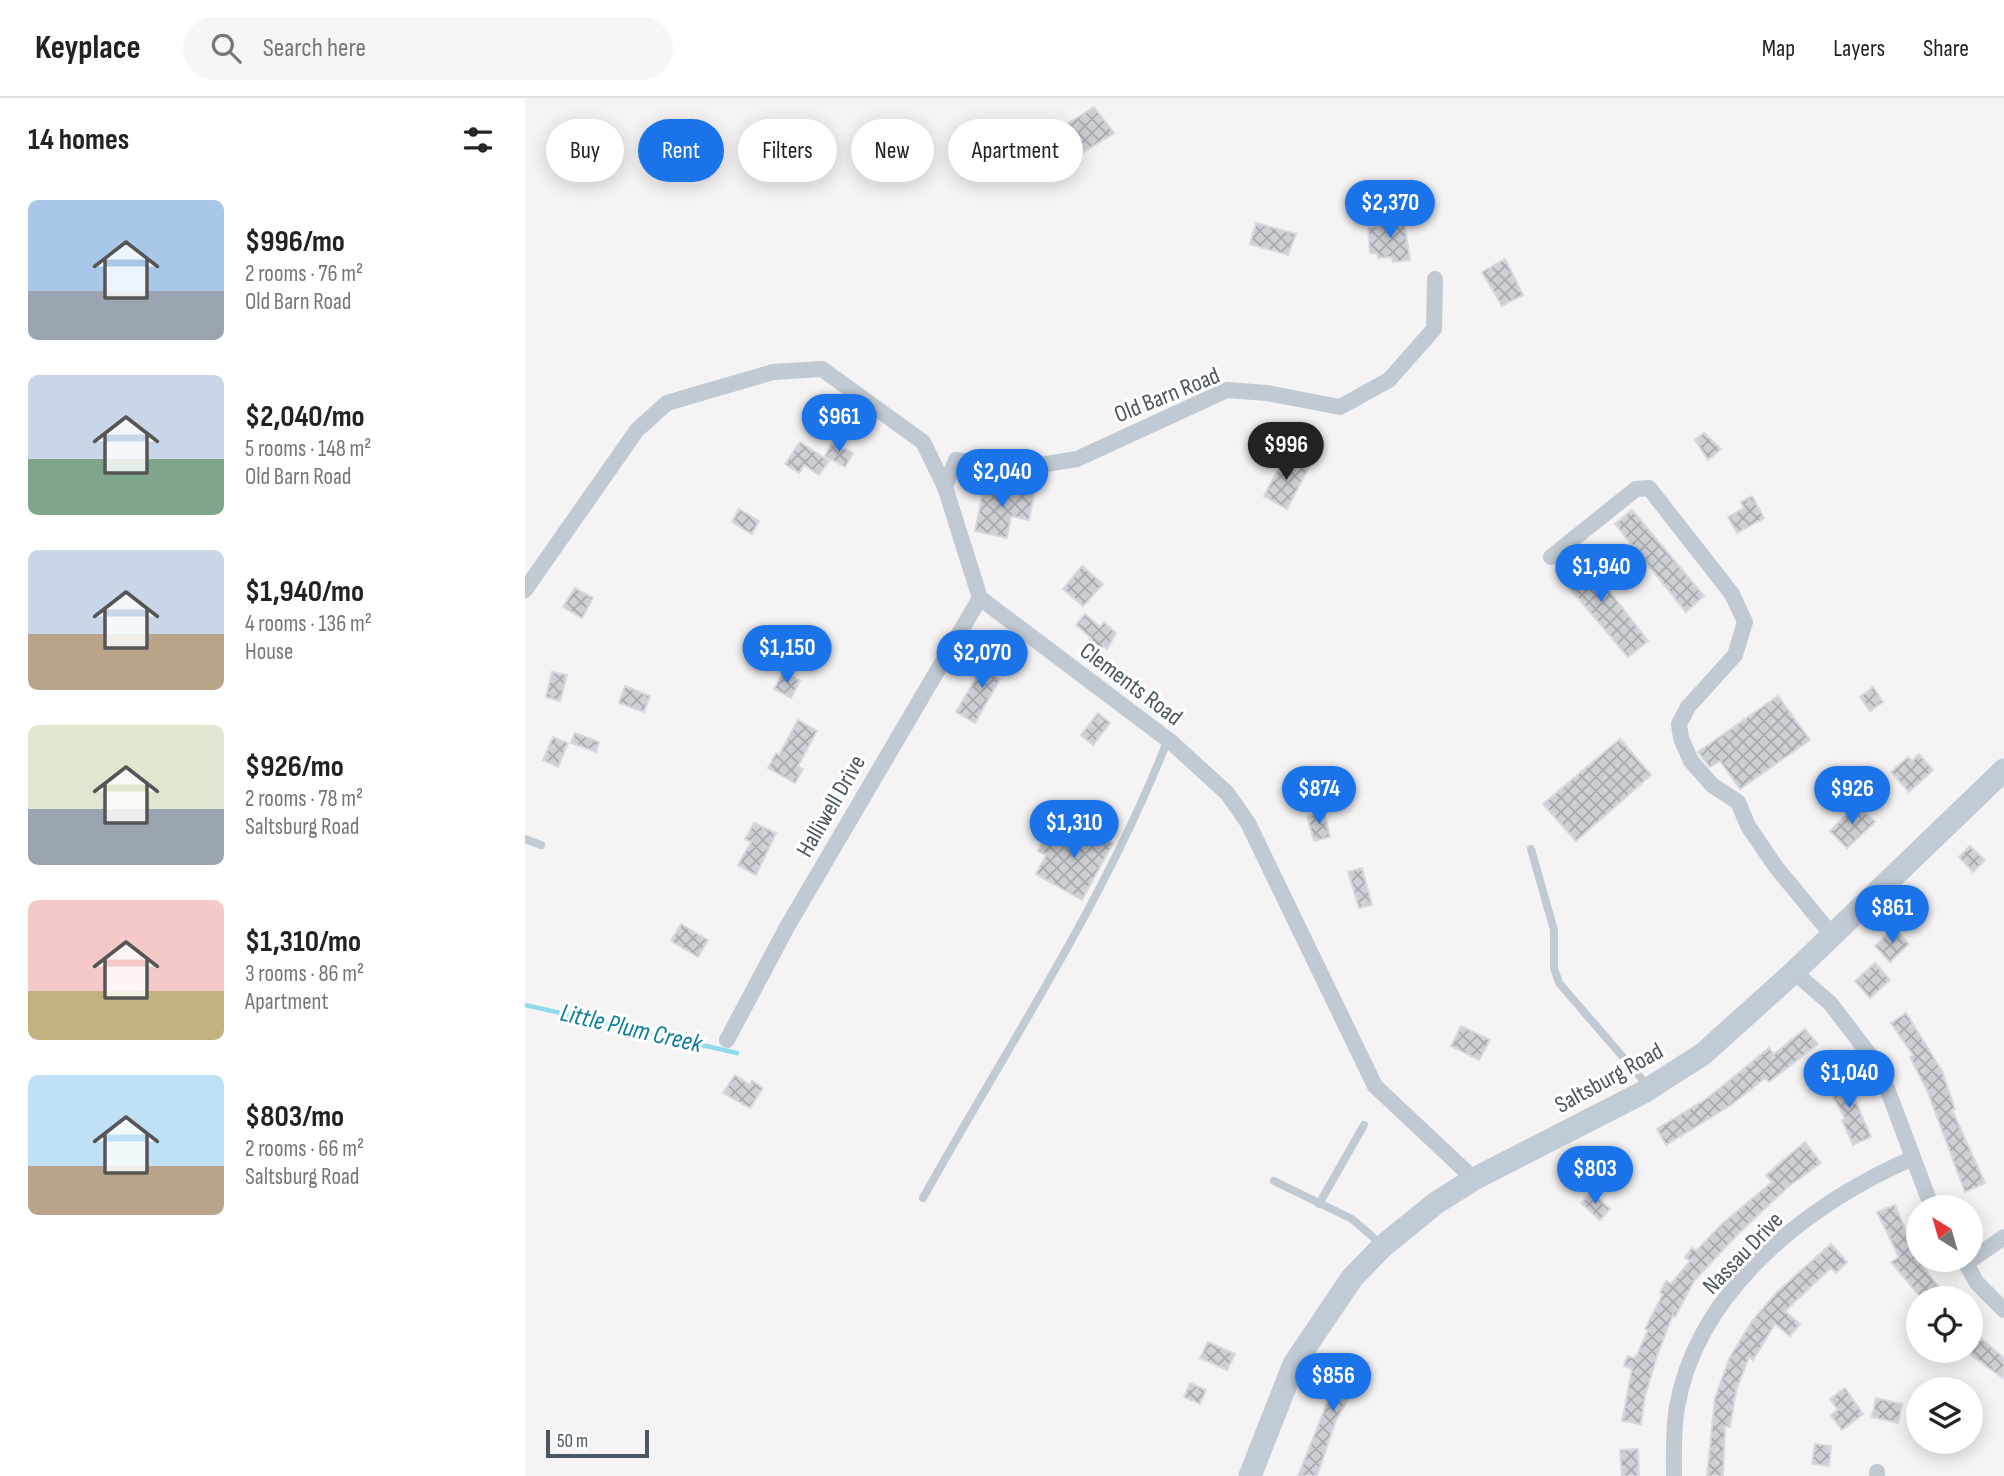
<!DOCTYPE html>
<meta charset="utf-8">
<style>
:root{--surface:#fff;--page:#f6f6f6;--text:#222;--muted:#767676;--line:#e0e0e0;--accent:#1a73e8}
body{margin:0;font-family:"Sofia Sans Condensed",sans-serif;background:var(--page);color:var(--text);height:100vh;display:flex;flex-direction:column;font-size:26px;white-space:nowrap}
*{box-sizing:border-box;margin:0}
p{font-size:23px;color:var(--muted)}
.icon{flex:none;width:38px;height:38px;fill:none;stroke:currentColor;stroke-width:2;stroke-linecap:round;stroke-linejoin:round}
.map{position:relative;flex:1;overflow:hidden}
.drawer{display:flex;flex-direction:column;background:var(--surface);width:525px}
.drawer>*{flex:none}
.hud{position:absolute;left:21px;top:21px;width:665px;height:63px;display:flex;gap:14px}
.needle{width:46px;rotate:323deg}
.buttons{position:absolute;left:1381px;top:1097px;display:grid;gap:14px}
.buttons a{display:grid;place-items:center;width:77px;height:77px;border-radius:50%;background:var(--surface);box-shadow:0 4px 18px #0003;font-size:35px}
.scale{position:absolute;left:21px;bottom:18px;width:103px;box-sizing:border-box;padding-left:7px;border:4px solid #4a5661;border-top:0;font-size:19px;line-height:24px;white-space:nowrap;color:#4a5661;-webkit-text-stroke:5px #fff;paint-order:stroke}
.price{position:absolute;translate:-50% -60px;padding:0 16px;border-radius:24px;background:var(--accent);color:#fff;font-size:23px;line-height:46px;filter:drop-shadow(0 2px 4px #0008)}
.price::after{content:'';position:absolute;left:50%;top:42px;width:21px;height:16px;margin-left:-10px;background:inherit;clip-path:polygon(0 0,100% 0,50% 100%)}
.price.selected{background:#222;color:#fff}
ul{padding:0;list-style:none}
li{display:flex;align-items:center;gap:21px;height:175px;padding:0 28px}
li span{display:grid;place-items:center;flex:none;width:196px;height:140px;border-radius:10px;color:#555}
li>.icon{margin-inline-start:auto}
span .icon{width:84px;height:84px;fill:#fffc;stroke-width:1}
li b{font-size:30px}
h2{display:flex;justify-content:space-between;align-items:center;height:84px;padding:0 28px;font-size:30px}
.pill{padding:0 24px;border-radius:32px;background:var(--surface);box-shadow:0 4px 18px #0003;font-size:24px;line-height:63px}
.pill.selected{background:var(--accent);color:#fff}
header{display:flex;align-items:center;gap:42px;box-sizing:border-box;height:98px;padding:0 35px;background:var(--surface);border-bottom:2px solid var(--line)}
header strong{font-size:33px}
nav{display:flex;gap:38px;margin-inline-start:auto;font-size:24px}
.search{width:490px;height:63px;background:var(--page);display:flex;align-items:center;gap:18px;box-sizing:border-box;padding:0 24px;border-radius:38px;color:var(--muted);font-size:26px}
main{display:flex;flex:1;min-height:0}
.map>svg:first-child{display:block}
</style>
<header>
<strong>Keyplace</strong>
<div class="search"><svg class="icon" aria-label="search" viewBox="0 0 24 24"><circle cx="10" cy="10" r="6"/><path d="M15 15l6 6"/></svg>Search here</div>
<nav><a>Map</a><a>Layers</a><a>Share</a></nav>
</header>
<main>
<section class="drawer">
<h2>14 homes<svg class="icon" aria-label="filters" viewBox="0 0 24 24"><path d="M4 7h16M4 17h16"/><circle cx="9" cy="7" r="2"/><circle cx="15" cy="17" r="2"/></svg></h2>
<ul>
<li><span style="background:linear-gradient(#a9c7e8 65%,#9aa5b1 0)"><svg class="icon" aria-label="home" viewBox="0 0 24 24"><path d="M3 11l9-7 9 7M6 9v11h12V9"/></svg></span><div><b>$996/mo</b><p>2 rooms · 76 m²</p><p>Old Barn Road</p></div></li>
<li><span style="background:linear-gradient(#c9d6e8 60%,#7fa58c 0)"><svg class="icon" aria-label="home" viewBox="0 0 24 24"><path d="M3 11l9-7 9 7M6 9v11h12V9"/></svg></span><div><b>$2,040/mo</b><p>5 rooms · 148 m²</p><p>Old Barn Road</p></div></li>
<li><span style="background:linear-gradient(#c9d6e8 60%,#b9a48a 0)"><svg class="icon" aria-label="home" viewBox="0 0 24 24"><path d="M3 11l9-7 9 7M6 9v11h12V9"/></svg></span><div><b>$1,940/mo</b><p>4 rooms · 136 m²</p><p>House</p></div></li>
<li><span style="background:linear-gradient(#dfe7d0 60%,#9aa5b1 0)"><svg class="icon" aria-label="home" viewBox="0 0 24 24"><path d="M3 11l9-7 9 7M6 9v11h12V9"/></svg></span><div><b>$926/mo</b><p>2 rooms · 78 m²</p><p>Saltsburg Road</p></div></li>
<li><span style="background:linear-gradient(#f6c9c9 65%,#c2b280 0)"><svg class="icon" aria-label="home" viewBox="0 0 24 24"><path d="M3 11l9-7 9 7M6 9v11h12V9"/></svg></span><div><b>$1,310/mo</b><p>3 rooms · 86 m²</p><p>Apartment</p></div></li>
<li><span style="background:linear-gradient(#bfe0f5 65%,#b9a48a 0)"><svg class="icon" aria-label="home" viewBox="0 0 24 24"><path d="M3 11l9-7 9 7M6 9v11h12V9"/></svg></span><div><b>$803/mo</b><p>2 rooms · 66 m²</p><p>Saltsburg Road</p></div></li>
</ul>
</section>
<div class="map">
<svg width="1479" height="1378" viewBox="0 0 1479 1378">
<defs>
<pattern id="building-cross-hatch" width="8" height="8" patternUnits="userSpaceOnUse" patternTransform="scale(1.75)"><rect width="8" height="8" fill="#cdcfd5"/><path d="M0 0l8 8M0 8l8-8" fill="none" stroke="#a8abb0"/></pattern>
</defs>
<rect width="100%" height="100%" fill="#f5f3f3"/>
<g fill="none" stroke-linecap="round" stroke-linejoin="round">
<path stroke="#90daee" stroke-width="4.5" d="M0 907 212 955"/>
</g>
<g fill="url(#building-cross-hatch)" stroke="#d7d9de" stroke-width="2">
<path d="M569 9 589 35 544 63 528 35Z"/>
<path d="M878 117 885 162 868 164 867 159 853 160 852 155H845L843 130 859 127 860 119Z"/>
<path d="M731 125 771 136 763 157 725 146Z"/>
<path d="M980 161 998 197 977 208 957 174Z"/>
<path d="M1179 335 1196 351 1183 362 1170 342Z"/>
<path d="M275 344 304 363 294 377 279 367 274 375 260 366Z"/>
<path d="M307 344 328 355 320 369 300 358Z"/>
<path d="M760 358 784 369 762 411 739 398Z"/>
<path d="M460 384 509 395 504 422 486 418 482 440 450 433Z"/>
<path d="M1227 398 1239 420 1212 435 1203 419 1219 410 1216 404Z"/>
<path d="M214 411 234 423 227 436 207 424Z"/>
<path d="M1107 412 1179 498 1161 514 1090 426Z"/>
<path d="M1054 454 1123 543 1103 559 1030 473Z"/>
<path d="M557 468 578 486 558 508 538 491Z"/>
<path d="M50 490 68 500 57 520 38 509Z"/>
<path d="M560 516 575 529 579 524 591 535 582 551 579 548 571 557 560 547 566 540 551 527Z"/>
<path d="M473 552 482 557 470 578 475 581 450 625 431 614 457 570 462 572Z"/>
<path d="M27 574 42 577 35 603 21 599Z"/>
<path d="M258 574 275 583 266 600 249 591Z"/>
<path d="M100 588 125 598 119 614 94 605Z"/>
<path d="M1348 589 1358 604 1345 613 1335 599Z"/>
<path d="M1253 598 1285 642 1215 691 1195 663 1185 669 1173 654Z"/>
<path d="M573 615 585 625 568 647 556 637Z"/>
<path d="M273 622 292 633 273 668 278 671 270 685 243 670 251 655 254 657Z"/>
<path d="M50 635 74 644 71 654 46 645Z"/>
<path d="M28 639 43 645 33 669 18 662Z"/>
<path d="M1095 641 1126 677 1051 743 1018 706Z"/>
<path d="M1394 656 1408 672 1384 694 1366 674 1383 659 1387 663Z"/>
<path d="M1332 706 1350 724 1322 750 1305 733Z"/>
<path d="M799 714 805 739 789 743 782 718Z"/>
<path d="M229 725 251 735 231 777 213 767 226 744 220 741Z"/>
<path d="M553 726 588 745 557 802 511 776 521 757 513 753 519 742 526 746 534 733 546 739Z"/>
<path d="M1445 748 1460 762 1448 774 1434 759Z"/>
<path d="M837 770 847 807 834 810 823 774Z"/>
<path d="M156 826 183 842 173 859 146 843Z"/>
<path d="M1369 830 1384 846 1365 864 1350 848Z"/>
<path d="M1350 865 1365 882 1345 900 1330 883Z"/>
<path d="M1381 915 1417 973 1430 1011 1427 1012 1460 1085 1440 1094 1402 992 1385 959 1388 957 1366 925Z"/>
<path d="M936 928 965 942 954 962 926 948Z"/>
<path d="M1280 931 1293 946 1244 984 1240 980 1206 1007 1141 1047 1132 1031 1184 999 1244 950 1249 956Z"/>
<path d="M210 977 225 987 227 983 238 990 225 1010 198 995Z"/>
<path d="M1319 977 1346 1039 1328 1047 1317 1022 1320 1020 1301 987Z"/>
<path d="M1280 1044 1296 1065 1264 1088 1212 1137 1169 1183 1150 1219 1148 1217 1133 1255 1120 1298 1116 1326 1097 1323 1107 1271 1099 1268 1102 1258 1109 1260 1112 1257 1123 1232 1120 1231 1138 1196 1135 1195 1141 1183 1146 1186 1165 1163 1160 1159 1167 1150 1171 1153 1197 1126 1247 1084 1241 1077Z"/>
<path d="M1078 1060 1092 1078 1072 1093 1058 1074Z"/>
<path d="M1066 1094 1085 1111 1075 1122 1056 1105Z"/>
<path d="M1370 1107 1393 1162 1422 1200H1396L1366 1164 1374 1159 1352 1114Z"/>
<path d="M1306 1146 1322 1164 1311 1175 1306 1170 1260 1213 1275 1226 1265 1238 1250 1226 1228 1262 1224 1259 1211 1293 1205 1329 1200 1328 1198 1378H1182L1190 1300 1205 1259 1227 1223 1252 1194Z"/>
<path d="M1451 1236 1479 1260V1281L1446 1257V1243Z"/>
<path d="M683 1244 710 1256 702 1272 675 1260Z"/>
<path d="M826 1256 844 1266 811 1322 792 1378H773L812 1280 810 1279Z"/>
<path d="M665 1285 681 1292 675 1306 659 1299Z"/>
<path d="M1320 1290 1338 1316 1317 1332 1306 1317 1313 1312 1305 1301Z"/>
<path d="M1351 1300 1377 1306 1373 1325 1347 1319Z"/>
<path d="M1290 1346 1306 1348 1304 1368 1287 1366Z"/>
<path d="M1113 1351 1114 1378H1097L1095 1352Z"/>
</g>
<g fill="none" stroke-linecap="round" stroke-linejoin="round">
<g stroke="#c1cad2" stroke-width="8">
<path d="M0 741 16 747"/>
<path d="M1006 751 1029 832V870L1034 885 1123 988"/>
<path d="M749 1083 827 1121 856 1146"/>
<path d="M398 1100C482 949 580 803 643 641"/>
<path d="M794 1106 839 1027"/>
</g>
<g stroke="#c1cad2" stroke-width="16">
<path d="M420 389 431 362 490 371 552 361 702 292 742 295 815 309 864 282 909 231 910 181"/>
<path d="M1026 459 1111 391 1124 390 1207 496 1220 524 1210 557 1163 609 1154 626 1156 640 1166 663 1187 687 1213 704 1223 728 1251 769 1307 837"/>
<path d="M0 492 112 332 142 305 248 274 297 271 398 344 420 389 455 500 646 644 702 695 723 725 850 988 949 1081"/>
<path d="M1269 874 1305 905 1354 969 1407 1110"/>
<path d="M202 942 262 829 455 500"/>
<path d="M1439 1162 1452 1185 1479 1212"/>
<path d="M1446 1162 1479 1139"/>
<path d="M1149 1378C1149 1355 1148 1331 1152 1309 1173 1190 1285 1105 1388 1060"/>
<path d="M1352 1378V1374"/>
</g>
<path stroke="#c1cbd6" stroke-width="23" d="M725 1378 769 1266 827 1180 858 1148 911 1105 949 1081 1117 995 1178 956 1269 874 1479 672"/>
</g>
<g text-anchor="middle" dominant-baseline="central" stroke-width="6" stroke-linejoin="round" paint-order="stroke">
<g font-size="24" fill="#4a5661" stroke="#fff">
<text transform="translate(642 297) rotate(-22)">Old Barn Road</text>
<text transform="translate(606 586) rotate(37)">Clements Road</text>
<text transform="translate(306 708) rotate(-60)">Halliwell Drive</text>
<text transform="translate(1084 980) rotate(-29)">Saltsburg Road</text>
<text transform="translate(1218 1155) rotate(-46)">Nassau Drive</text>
</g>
<g font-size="26" font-style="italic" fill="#0c7c9b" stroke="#fff">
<text transform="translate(106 931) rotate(13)">Little Plum Creek</text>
</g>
</g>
</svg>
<div class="buttons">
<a><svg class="needle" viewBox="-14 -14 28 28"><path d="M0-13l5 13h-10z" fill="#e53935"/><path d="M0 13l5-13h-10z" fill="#767676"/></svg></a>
<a><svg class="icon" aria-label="locate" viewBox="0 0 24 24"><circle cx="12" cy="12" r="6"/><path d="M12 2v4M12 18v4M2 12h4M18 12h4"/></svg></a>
<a><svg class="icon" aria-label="layers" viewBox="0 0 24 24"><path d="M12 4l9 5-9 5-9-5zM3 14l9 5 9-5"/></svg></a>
</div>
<div class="scale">50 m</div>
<b class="price" style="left:865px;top:142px">$2,370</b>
<b class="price" style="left:314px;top:356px">$961</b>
<b class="price selected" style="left:761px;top:384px">$996</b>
<b class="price" style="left:477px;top:411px">$2,040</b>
<b class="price" style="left:1076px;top:506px">$1,940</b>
<b class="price" style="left:262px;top:587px">$1,150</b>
<b class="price" style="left:457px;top:592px">$2,070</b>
<b class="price" style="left:794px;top:728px">$874</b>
<b class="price" style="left:1327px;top:728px">$926</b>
<b class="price" style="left:549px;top:762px">$1,310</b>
<b class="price" style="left:1367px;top:847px">$861</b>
<b class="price" style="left:1324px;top:1012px">$1,040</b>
<b class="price" style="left:1070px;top:1108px">$803</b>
<b class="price" style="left:808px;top:1315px">$856</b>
<div class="hud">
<a class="pill">Buy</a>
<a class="pill selected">Rent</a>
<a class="pill">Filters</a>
<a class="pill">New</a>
<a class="pill">Apartment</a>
</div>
</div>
</main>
